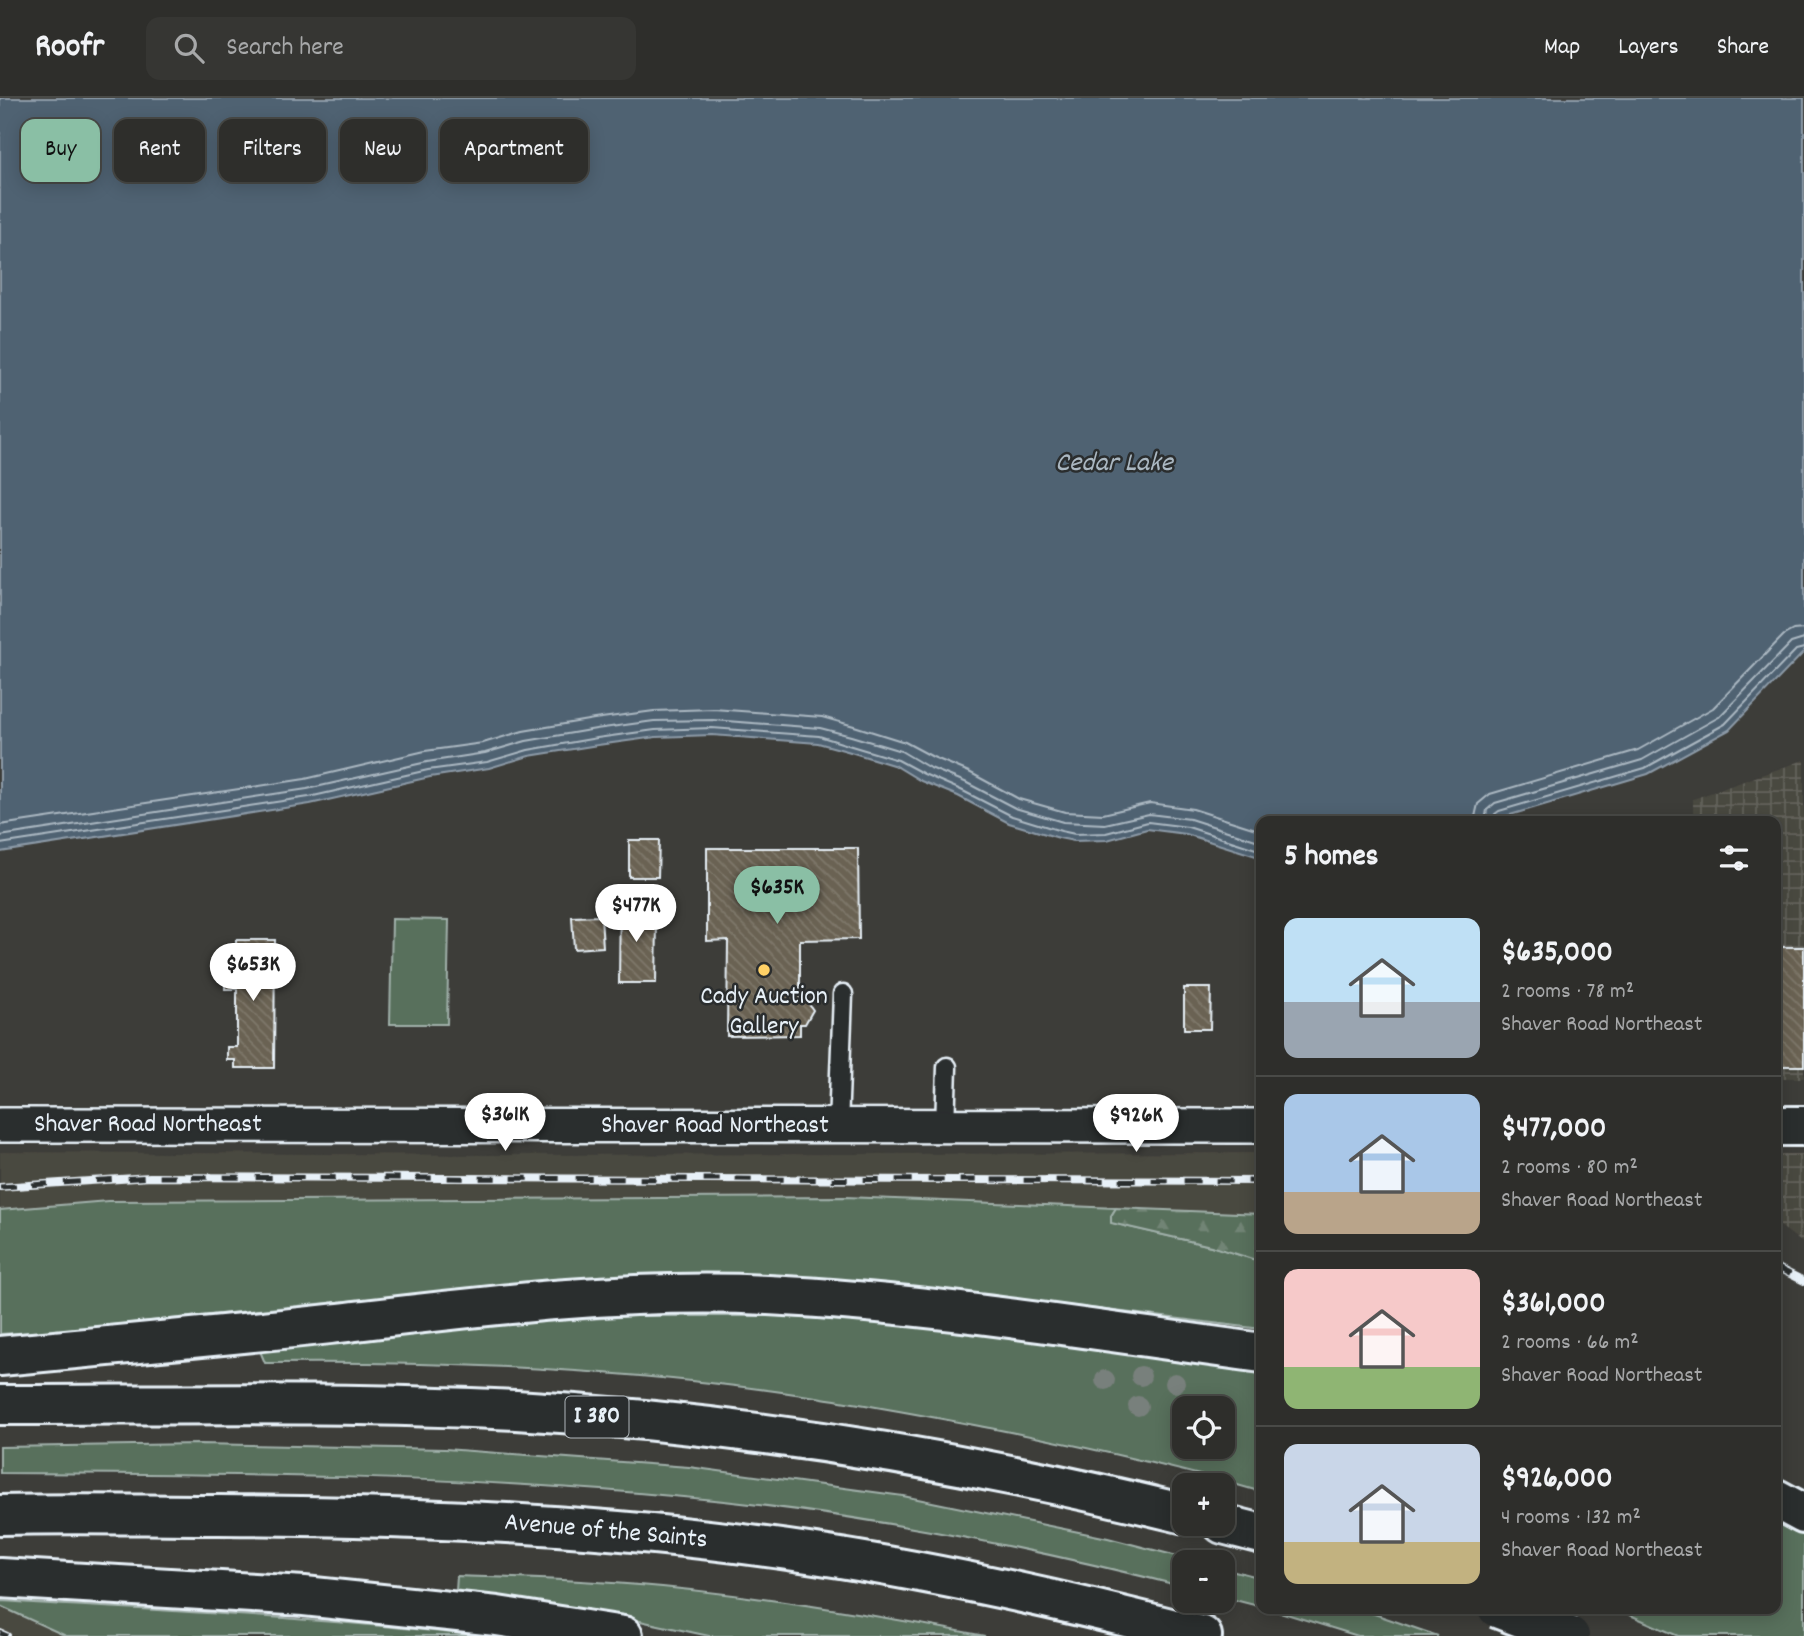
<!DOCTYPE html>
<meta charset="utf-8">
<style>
:root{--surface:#2e2e2b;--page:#363633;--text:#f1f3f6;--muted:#a7a8a9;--line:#494a47;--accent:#8abfa5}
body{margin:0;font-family:Dekko,sans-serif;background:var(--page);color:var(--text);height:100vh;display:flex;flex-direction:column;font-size:26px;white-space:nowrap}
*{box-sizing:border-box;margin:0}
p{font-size:23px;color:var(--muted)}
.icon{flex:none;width:38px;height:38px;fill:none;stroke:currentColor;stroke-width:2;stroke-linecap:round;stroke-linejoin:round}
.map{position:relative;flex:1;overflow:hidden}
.panel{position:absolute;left:1256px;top:718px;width:525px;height:798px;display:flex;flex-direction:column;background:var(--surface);border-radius:14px;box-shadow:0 4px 18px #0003,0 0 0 2px var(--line)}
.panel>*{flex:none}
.banner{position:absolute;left:21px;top:21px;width:665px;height:63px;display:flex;gap:14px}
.controls{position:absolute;left:1172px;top:1298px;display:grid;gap:14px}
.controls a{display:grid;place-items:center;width:63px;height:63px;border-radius:14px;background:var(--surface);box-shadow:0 4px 18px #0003,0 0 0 2px var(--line);font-size:35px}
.price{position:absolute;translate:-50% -60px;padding:0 16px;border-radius:24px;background:#fff;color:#222;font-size:23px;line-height:46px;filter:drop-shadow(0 2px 4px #0008)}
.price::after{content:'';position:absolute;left:50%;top:42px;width:21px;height:16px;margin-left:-10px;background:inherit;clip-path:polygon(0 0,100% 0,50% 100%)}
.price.on{background:var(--accent);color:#111}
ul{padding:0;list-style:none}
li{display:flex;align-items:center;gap:21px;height:175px;padding:0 28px}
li+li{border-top:2px solid var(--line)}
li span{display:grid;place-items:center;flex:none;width:196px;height:140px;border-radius:14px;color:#555}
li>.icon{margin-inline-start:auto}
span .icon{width:84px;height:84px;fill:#fffc;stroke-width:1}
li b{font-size:30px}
h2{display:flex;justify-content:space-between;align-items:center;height:84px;padding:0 28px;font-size:30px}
.tag{padding:0 24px;border-radius:14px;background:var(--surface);box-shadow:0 4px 18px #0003,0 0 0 2px var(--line);font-size:24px;line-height:63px}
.tag.on{background:var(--accent);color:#111}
header{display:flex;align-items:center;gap:42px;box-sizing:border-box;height:98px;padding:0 35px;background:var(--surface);border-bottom:2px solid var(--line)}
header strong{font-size:33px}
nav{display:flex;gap:38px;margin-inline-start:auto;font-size:24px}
.search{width:490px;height:63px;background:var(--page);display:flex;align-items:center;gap:18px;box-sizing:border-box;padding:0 24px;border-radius:14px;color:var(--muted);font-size:26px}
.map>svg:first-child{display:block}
</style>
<header>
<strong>Roofr</strong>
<div class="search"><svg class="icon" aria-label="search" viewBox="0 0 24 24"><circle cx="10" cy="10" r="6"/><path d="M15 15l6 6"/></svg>Search here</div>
<nav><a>Map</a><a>Layers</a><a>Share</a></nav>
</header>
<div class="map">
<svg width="1804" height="1538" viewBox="0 0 1804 1538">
<defs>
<pattern id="industrial-grid" width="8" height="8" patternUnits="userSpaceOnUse" patternTransform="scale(1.75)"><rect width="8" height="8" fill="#4a4840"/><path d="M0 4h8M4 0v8" fill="none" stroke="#64635c"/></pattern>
<pattern id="forest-firs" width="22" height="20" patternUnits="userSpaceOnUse" patternTransform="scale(1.75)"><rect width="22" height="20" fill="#596f5c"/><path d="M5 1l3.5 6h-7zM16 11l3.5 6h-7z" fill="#718474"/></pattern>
<pattern id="building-back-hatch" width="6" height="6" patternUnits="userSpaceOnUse" patternTransform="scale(1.75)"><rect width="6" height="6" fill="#6a6252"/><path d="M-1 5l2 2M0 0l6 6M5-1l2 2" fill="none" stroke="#7f796c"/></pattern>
</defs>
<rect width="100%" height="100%" fill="#3d3d39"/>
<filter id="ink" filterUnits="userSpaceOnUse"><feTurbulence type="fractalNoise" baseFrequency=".0143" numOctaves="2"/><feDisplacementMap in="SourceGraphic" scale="14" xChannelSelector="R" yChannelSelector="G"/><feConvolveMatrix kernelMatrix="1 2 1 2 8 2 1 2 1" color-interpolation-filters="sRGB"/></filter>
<g filter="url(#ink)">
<g fill="#4a4840">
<path d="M0 1054 494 1057 1262 1055V1116L845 1099 108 1103 0 1112Z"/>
<path d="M0 1508 33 1524 66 1538H0Z"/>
</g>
<g fill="url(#industrial-grid)">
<path d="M1804 662V980H1776V723H1693V701Z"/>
<path d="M1776 1056H1804V1146L1776 1125Z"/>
</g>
<g fill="#596f5c" stroke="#a0b0aa" stroke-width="2" fill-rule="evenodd">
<path d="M392 821 449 822 447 926H390Z"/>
<path d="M845 1099 1116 1110 1111 1118 1112 1125 1211 1148 1262 1164V1231L1033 1203 894 1190H475L52 1233 0 1236V1112L108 1103Z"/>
<path d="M632 1218H777L908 1227 1262 1271V1394C1172 1368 1081 1348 990 1330 927 1318 865 1306 802 1297 628 1271 441 1263 265 1265L260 1253C383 1233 508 1227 632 1218ZM1185 1311H1223V1349H1185Z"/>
<path d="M200 1346 445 1351 689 1369 903 1398 1108 1440 1204 1465H1185V1489C1020 1447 852 1414 683 1399 456 1377 228 1376 0 1375V1349Z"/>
<path d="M1776 1419 1804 1434V1538H1678L1614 1510H1776Z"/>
<path d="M1223 1470 1262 1480V1509L1223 1499Z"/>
<path d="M457 1478C535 1481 613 1483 691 1492 790 1503 887 1519 985 1538H709L640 1523 456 1493Z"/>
<path d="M0 1503C160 1513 319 1519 479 1538H66L0 1508Z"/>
<path d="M1267 1510H1357L1438 1538H1358Z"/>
</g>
<path fill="url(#forest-firs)" stroke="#a0b0aa" stroke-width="2" d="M1116 1110 1262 1116V1164L1211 1148 1111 1125V1118Z"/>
<path fill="#506272" stroke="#8d9ba8" stroke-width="2" d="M0 0H1804V554L1729 632 1648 676 1490 723H1262V760L1186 736 1147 731 1107 742 1074 743 1059 740 1009 725 958 698 921 683 896 668 847 653 818 645 712 637 656 639 598 647 529 658 489 670 430 679 310 706 0 754Z"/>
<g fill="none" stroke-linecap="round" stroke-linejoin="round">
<g stroke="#abb8c2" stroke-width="2">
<path d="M1474 723 1478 706 1490 696 1638 652 1713 610 1784 537 1793 532 1804 531"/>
<path d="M1485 723 1487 712 1495 705 1642 662 1719 619 1791 545 1804 541"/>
<path d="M1493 723 1495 716 1499 713 1645 670 1725 626 1796 552 1804 550"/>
<path d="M0 727 305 681 425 653 483 645 523 633 594 621 654 613 713 611 822 619 854 628 905 644 933 659 969 674 1019 701 1065 714 1103 716 1150 705 1193 711 1262 733"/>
<path d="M0 738 307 691 427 664 485 655 526 643 596 631 654 623 713 622 820 630 851 638 901 653 928 669 965 684 1015 710 1063 724 1105 726 1149 716 1190 721 1262 744"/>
<path d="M0 746 309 699 428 672 487 664 528 652 597 640 655 632 712 630 819 638 848 647 898 662 924 676 961 692 1012 718 1061 733 1075 736 1106 735 1148 724 1188 729 1262 753"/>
</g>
</g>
<g fill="url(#building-back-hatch)" stroke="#e8f1f8" stroke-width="2">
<path d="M629 742H659L658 779H629Z"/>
<path d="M707 750H858L859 841 800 842V900L805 901 813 912 805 926H800V937L727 938 728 842 707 843Z"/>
<path d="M620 799H641V825H657L656 885H619Z"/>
<path d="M601 818 603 849 574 851 572 819Z"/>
<path d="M236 842H275L274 970H235V962H227V949H237V891H225V860H236Z"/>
<rect x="1776" y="849" width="28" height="119"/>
<path d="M1184 890H1211L1210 931H1184Z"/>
</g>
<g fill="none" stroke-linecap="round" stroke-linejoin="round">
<g stroke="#e8f1f8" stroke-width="23">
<g id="lane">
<path d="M838 1028 843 896"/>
<path d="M945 1028 947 969"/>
</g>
</g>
<g stroke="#e8f1f8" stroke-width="38">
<path id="street" d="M0 1027 1262 1028"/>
</g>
<g stroke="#e8f1f8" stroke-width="44">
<path id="secondary" d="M1776 1028H1804"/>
</g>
<g stroke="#e8f1f8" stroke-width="44">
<g id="highway">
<path d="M0 1258C110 1248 220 1238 330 1226 474 1209 622 1190 768 1197 933 1205 1098 1233 1262 1255"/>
<path d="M0 1307C172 1307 344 1303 516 1312 742 1325 965 1362 1185 1416"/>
<path d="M1776 1401 1804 1416"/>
<path d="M0 1417C73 1415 146 1417 219 1417 418 1418 618 1426 815 1456 946 1476 1074 1505 1202 1538"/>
<path d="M1223 1426 1262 1436"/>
<path d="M0 1480 304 1498 497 1518 623 1538"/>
</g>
</g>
<use href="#lane" stroke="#2a2d2e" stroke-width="18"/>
<use href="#street" stroke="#2a2d2e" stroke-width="33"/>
<use href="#secondary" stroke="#2a2d2e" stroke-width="38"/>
<use href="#highway" stroke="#2a2d2e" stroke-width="38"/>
<g stroke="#e8f1f8" stroke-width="8">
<g id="rail">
<path d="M0 1089 150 1079 1262 1083"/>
<path d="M1776 1169 1804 1183"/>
<path d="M0 1535 7 1538"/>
</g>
</g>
<use href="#rail" stroke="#2a2d2e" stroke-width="5" stroke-dasharray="16" stroke-linecap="butt"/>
<g stroke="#e8f1f8" stroke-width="44" stroke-linecap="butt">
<path id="highway-bridge" d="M1497 1510 1570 1538"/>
</g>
<use href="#highway-bridge" stroke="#2a2d2e" stroke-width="38"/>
</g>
<g fill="#78807c">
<circle cx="1141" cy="1278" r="10"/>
<circle cx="1105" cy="1282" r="10"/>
<circle cx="1175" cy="1285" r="10"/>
<circle cx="1138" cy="1308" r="10"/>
</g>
</g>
<circle fill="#ffd166" stroke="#2a2d2e" stroke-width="2.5" cx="764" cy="872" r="7"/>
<g text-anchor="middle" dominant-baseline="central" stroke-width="5" stroke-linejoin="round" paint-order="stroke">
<rect fill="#2a2d2e" stroke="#afb6bb" stroke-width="2" x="565.5" y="1298.5" width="63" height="41" rx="5"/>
<g font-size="24" font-weight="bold" fill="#e8f1f8">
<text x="597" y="1319">I 380</text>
</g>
<g font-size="26" fill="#e8f1f8" stroke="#2a2d2e">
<text x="764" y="899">Cady Auction<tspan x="764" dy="30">Gallery</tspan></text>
</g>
<g font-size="26" fill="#e8f1f8" stroke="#2a2d2e">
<text x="148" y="1027">Shaver Road Northeast</text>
<text x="715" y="1028">Shaver Road Northeast</text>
<text transform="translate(606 1434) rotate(5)">Avenue of the Saints</text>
</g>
<g font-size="28" font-style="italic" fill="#abb8c2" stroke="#2a2d2e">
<text x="1114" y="367">Cedar Lake</text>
</g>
</g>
</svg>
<div class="controls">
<a><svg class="icon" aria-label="locate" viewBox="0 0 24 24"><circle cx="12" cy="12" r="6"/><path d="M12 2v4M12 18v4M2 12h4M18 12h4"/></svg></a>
<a>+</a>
<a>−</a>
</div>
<b class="price on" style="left:777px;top:828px">$635K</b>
<b class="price" style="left:636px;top:846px">$477K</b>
<b class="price" style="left:253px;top:905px">$653K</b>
<b class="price" style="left:505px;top:1055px">$361K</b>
<b class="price" style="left:1136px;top:1056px">$926K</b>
<div class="banner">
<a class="tag on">Buy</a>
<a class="tag">Rent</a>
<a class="tag">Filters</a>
<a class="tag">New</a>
<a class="tag">Apartment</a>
</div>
<section class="panel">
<h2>5 homes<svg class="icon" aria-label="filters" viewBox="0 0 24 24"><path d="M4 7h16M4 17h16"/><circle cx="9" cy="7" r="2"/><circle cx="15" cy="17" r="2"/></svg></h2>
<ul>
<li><span style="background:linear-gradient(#bfe0f5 60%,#9aa5b1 0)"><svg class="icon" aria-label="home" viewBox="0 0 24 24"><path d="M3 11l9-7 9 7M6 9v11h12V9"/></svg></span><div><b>$635,000</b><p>2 rooms · 78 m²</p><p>Shaver Road Northeast</p></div></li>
<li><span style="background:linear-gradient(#a9c7e8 70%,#b9a48a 0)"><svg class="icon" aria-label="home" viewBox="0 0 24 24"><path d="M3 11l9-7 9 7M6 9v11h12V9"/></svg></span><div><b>$477,000</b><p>2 rooms · 80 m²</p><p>Shaver Road Northeast</p></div></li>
<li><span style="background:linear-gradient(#f6c9c9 70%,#8fb573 0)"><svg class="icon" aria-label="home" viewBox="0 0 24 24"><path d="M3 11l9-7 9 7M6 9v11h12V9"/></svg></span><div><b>$361,000</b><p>2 rooms · 66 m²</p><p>Shaver Road Northeast</p></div></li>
<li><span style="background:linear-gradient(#c9d6e8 70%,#c2b280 0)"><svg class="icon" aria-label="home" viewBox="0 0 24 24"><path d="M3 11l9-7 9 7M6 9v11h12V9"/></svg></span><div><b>$926,000</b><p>4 rooms · 132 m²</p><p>Shaver Road Northeast</p></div></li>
</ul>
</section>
</div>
